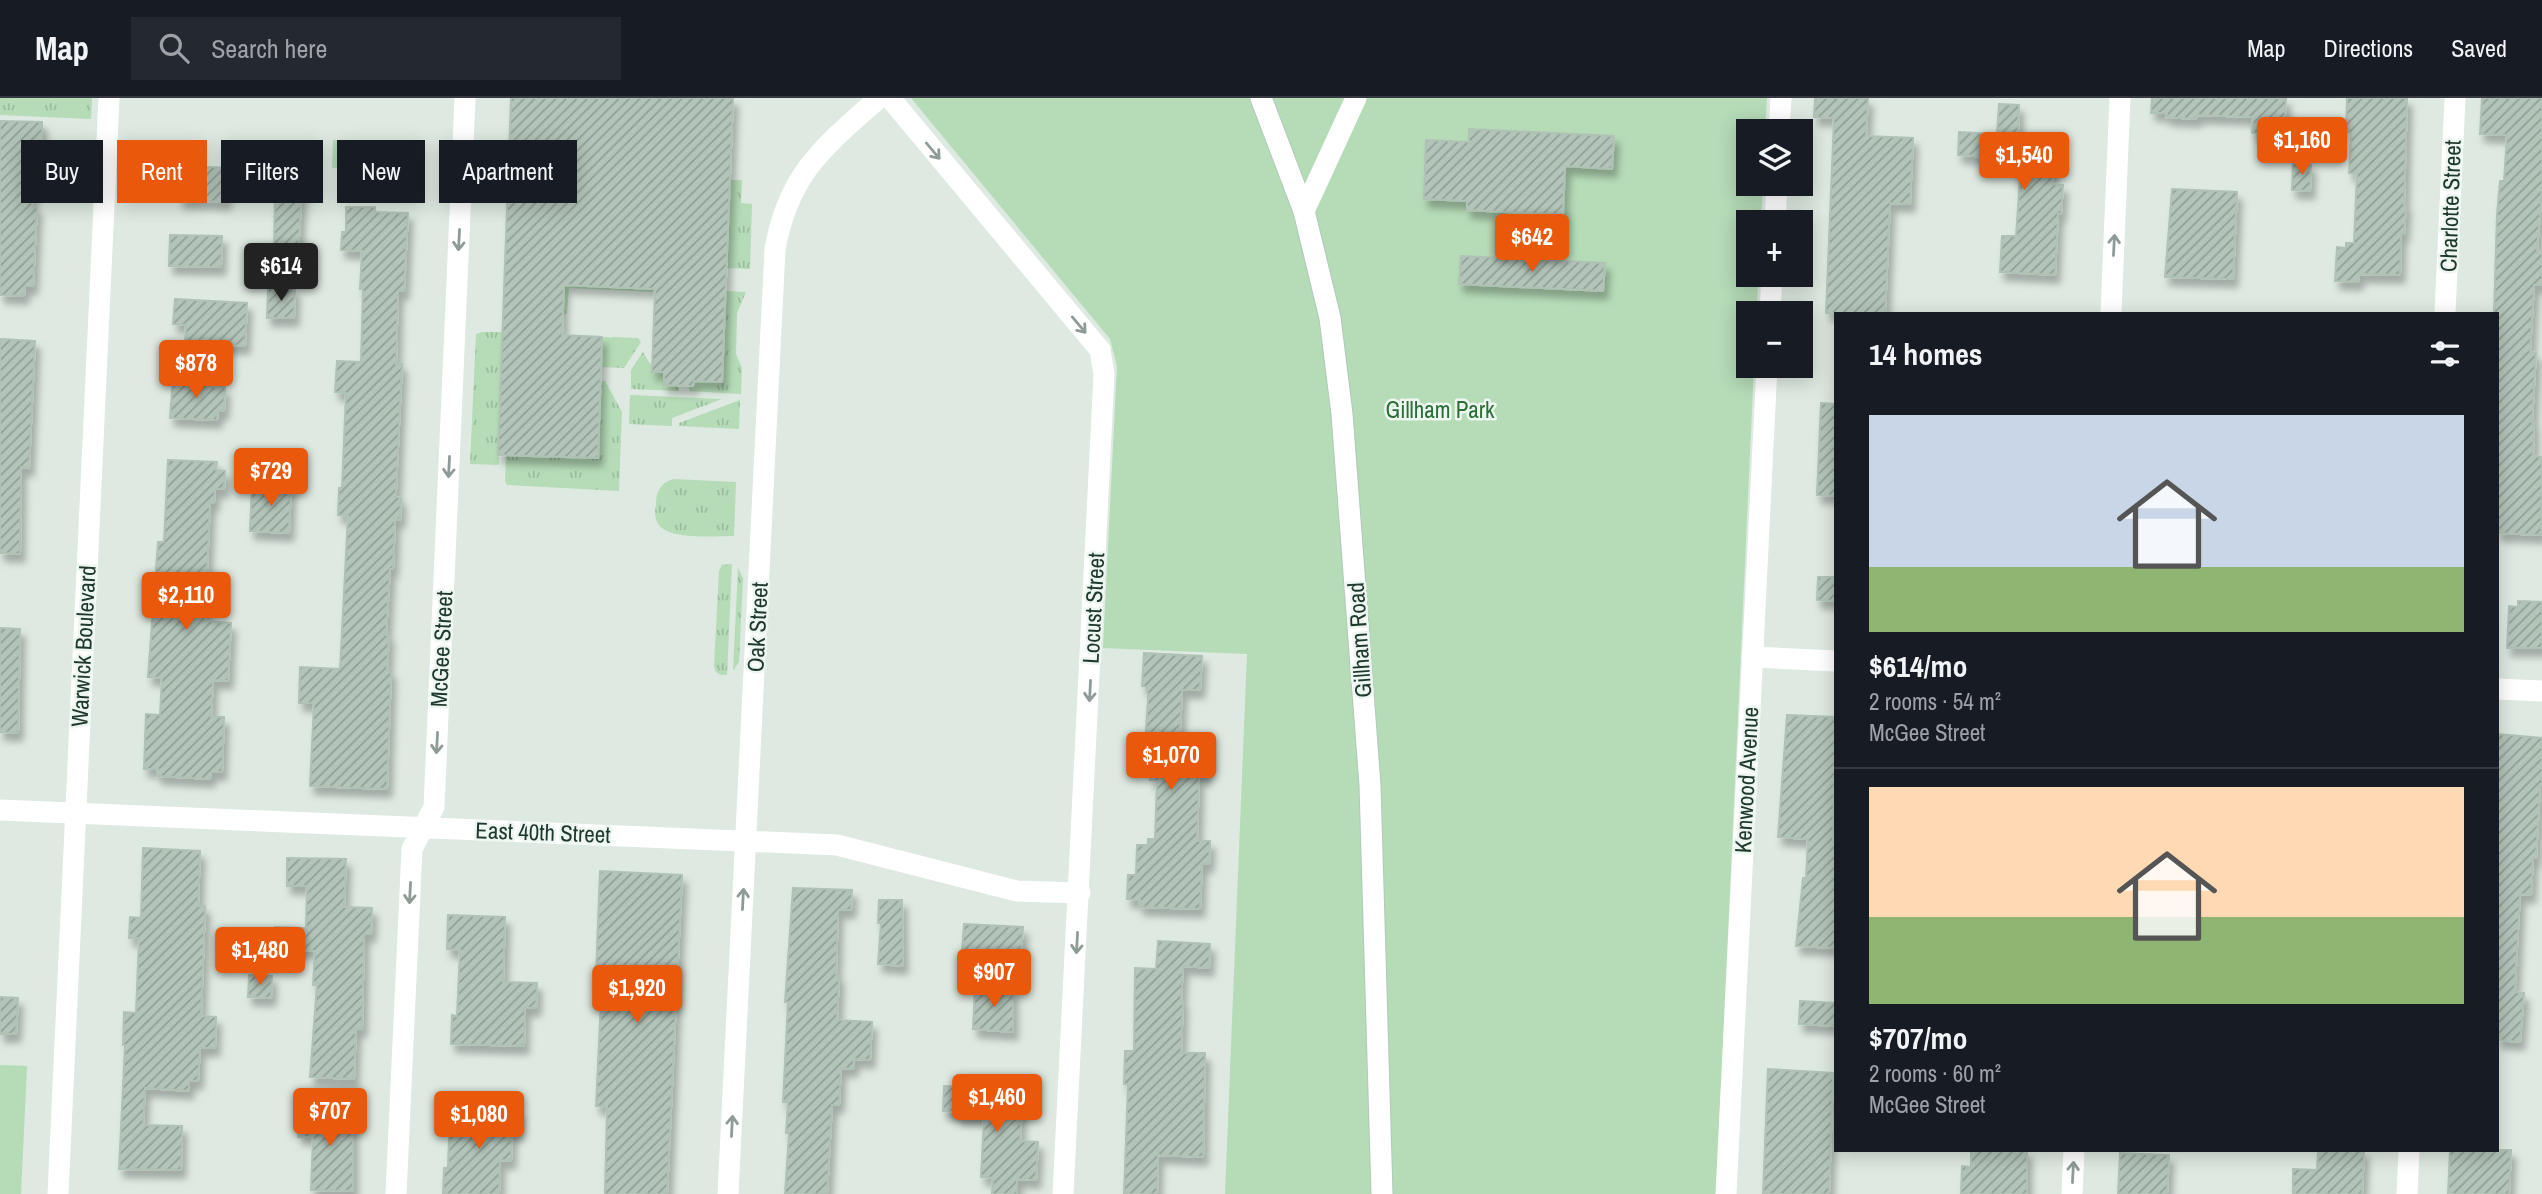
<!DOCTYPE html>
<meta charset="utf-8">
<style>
:root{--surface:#171b24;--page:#242831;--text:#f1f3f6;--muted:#9ea1a6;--line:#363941;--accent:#ea580c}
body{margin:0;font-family:"Archivo Narrow",sans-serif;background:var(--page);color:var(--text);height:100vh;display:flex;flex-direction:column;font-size:26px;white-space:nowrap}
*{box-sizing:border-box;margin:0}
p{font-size:23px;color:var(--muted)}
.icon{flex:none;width:38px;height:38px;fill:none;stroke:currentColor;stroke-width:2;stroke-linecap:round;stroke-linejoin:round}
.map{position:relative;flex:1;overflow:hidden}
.side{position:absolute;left:1834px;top:214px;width:665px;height:840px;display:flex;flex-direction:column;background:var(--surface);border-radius:0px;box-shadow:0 4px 18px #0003}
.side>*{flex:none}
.banner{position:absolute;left:21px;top:42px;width:665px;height:63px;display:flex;gap:14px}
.buttons{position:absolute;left:1736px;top:21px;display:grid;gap:14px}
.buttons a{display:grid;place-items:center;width:77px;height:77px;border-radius:0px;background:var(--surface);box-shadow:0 4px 18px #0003;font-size:35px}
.price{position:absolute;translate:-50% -60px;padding:0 16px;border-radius:7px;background:var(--accent);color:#fff;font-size:23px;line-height:46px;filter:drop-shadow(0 2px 4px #0008)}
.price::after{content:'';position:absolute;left:50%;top:42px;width:21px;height:16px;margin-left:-10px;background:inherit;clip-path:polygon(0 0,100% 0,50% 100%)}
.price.active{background:#222;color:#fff}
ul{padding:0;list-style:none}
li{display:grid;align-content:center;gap:14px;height:371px;padding:0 35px}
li+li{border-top:2px solid var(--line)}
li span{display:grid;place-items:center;height:217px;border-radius:0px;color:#555}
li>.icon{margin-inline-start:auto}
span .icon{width:126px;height:126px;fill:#fffc;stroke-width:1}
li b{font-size:30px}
h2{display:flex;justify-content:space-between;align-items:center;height:84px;padding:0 35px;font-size:30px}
.tag{padding:0 24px;border-radius:0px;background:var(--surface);box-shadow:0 4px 18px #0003;font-size:24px;line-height:63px}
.tag.active{background:var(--accent);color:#fff}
header{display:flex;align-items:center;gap:42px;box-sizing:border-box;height:98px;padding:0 35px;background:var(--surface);border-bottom:2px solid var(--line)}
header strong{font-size:33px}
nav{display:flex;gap:38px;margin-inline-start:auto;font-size:24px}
.search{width:490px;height:63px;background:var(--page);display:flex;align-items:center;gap:18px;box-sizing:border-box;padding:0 24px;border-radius:0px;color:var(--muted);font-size:26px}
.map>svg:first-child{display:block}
</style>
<header>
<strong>Map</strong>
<div class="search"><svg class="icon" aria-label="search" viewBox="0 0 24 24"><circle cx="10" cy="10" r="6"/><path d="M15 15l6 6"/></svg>Search here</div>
<nav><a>Map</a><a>Directions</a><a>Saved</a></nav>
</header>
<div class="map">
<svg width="2542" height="1096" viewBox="0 0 2542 1096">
<defs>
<pattern id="grass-tufts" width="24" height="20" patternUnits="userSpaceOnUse" patternTransform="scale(1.75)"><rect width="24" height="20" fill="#b5dbb7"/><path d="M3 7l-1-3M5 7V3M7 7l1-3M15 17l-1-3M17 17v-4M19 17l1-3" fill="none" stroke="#9bbd9e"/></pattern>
<pattern id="building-hatch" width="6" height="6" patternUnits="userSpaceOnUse" patternTransform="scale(1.75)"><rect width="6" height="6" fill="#b3c4b9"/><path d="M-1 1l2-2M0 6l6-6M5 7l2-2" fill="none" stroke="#91a097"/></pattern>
<filter id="shadow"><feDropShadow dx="4.5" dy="8" stdDeviation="3.5" flood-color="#0004"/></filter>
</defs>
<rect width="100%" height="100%" fill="#dde9e1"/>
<g fill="url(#grass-tufts)">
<path d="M0 0H92L91 21 0 17Z"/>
<path d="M730 82H742L741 105 752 106 750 171 727 170Z"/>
<path d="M564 187 655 191V194L569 190 567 216 563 217Z"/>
<path d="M725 193 746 194 737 215 736 256 742 270 741 296 689 293V288H693L694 283 722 284Z"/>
<path d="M482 234H502L499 367 470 366 476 236Z"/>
<path d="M602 239 638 240 641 244 624 270 601 269Z"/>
<path d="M643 254 652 269V274H664L679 287V293L631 291V272Z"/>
<path d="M601 283H605L622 314 619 393 507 387 505 383 506 357 598 360Z"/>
<path d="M630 297 722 301 672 320V328L629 326Z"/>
<path d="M740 302 739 331 679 328V325Z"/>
<path d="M673 381 736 384 734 438C716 438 670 442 659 427 654 421 655 413 656 406 656 393 661 385 673 381Z"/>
<path d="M732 466 727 577H721L716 574 714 568 719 473 722 467Z"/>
<path d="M738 470 743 480 739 564 733 573Z"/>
</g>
<g fill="#b5dbb7">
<path d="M911 0H1767L1765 33H1748V86H1763L1761 124H1748V177H1758L1757 215H1748V268H1754L1716 1096H1225L1247 556 1103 550 1117 268 1110 241Z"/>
<path d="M333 42 402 45 401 73 332 70Z"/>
<path d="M0 967 27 968 21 1096H0Z"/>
</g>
<g fill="url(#building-hatch)" stroke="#b0c2b6" stroke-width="2" filter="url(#shadow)">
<path d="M511 0H733L722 284 694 283 693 288 664 287V274H652L655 191 564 187 562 237 602 239 598 360 498 357Z"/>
<path d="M1815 0H1868L1866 38 1913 40 1910 106 1890 105 1885 215H1826L1834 20 1814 19Z"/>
<path d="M2152 0H2286L2284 37 2252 35 2253 19 2197 17 2196 21 2166 19 2167 15H2151Z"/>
<path d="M2347 0H2407L2404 107H2406L2404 136H2401L2400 177 2359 176 2358 184 2335 183 2337 149 2346 150V145H2354L2357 76 2349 75 2351 35 2346 34Z"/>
<path d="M2482 0H2542V90L2537 153 2542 154V187H2534L2530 254 2536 255 2532 324H2534L2533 358 2542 359 2541 437 2497 435V215H2494L2497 117 2500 83H2504L2507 37 2480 36Z"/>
<path d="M1999 6 2019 7 2018 35 2054 37 2052 86 2063 87 2061 116H2058L2055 177 2000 174 2002 138H2016L2021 65 2007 64V60L1958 57 1959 34 1997 36Z"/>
<path d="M0 23 42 24V51H35L32 109H37L33 188H25L24 198 0 197Z"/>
<path d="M1469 31 1614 38 1612 71 1565 68 1563 117 1467 112V103L1424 101 1426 42 1469 44Z"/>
<path d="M2293 66 2311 67 2310 93 2292 92Z"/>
<path d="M180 68 234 70 233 92H227L226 104 179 102Z"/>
<path d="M275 89 302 90 298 156 274 155Z"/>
<path d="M2172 91 2237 94 2233 181 2165 179Z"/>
<path d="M346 109H375V114L408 115 404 193H398L396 266H402L396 392V399L401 400 400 422 395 421 393 471H390L386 537H389L387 573H391L387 691 310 688 314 605H299L300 569 340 571 348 418 338 417 339 390H342L346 295 335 294 337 263 361 264 363 191H360L362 153 341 152 342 134H346Z"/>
<path d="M170 137 222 138 221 169 169 168Z"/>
<path d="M1461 158 1605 165 1603 193 1459 186Z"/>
<path d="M268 190H295L294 220H267Z"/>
<path d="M175 201 247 205 245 248 185 245 186 227 173 226Z"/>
<path d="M0 241 35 243 29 370 21 369 20 456 0 455Z"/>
<path d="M173 280 215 283V289H225L224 313H218L217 322 170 320Z"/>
<path d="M1821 305 1836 306V398L1817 397Z"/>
<path d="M168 362 217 364 216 372 225 373 224 391H215L214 405H210L207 474H209L205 523 231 525 228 583 213 582 211 619H224L222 674H211L210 681 157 678 158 671H144L146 616 160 617 162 580 148 579 158 444H164Z"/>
<path d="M252 386 291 387 289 435 250 433Z"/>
<path d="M1818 479H1836V503L1817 502Z"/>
<path d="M2518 503 2542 504V550H2507L2509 508 2518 509Z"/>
<path d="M0 530 20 531 18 635 0 634Z"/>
<path d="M1144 555 1202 558 1200 592H1182L1179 654H1207L1206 679H1199L1197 743H1210L1209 766H1202L1200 811 1139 809 1140 802 1127 801 1128 777H1136L1137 747H1148V741H1155L1157 683 1150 682 1151 645H1145L1148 601 1147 589 1142 588Z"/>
<path d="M1787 617 1836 619 1833 745H1836V850L1796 848 1803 780H1806L1808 741 1778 739Z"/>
<path d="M2497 636 2542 640V688H2540L2536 760H2533L2531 797 2520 796 2515 887 2516 894 2524 895 2520 944 2497 942Z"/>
<path d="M143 750 200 753 198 808H205L201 918 216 919 215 950H200L198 983H189V993L145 990 143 1027 182 1028 181 1072 119 1071 125 947H123L124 914 136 915 139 840H129L130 819 141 820Z"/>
<path d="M287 760 346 761 344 809 372 810 371 836H364L362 931 356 930 354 981 310 979 317 887H313L315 853 274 851 275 829 306 830 307 788H287Z"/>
<path d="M600 773 682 777 667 1096H605L607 1009 596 1008 601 902H595Z"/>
<path d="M793 790 852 792 851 812H838L836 878H839L837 922 872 924 870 962 854 961 853 971 841 970 839 1007H832L827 1096H785L789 1035H786L788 1004H783L788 904H785Z"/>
<path d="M879 802H902L903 868 878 866 881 825H878Z"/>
<path d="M448 817 505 819 503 884 537 885 536 910H525L524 948 451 946 452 917 457 918 460 852 447 851Z"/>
<path d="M964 826 1023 829 1021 855 962 852Z"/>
<path d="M1158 843 1210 846 1209 870 1183 868 1181 903H1183L1181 955H1205L1203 1059 1158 1057 1157 1096H1124L1128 987 1124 986 1125 953H1134L1135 870 1156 871Z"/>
<path d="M249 877 272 878 271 900 248 899Z"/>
<path d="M975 889 1013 891V934L973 931Z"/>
<path d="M0 899 18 900 16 936H0Z"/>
<path d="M1800 903 1836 905V928L1799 926Z"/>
<path d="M1768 971 1833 975 1829 1096H1763Z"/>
<path d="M944 988 1023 992 1020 1043 1038 1044 1036 1082 1017 1081V1096H992L993 1080 981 1079 984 1020 958 1019V1014L943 1013Z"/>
<path d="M458 1011 519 1013 518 1035H512L511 1063 500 1062 499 1096H443L444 1070H448L449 1038H457Z"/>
<path d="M300 1012 353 1014V1093L311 1092 313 1039H298Z"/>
<path d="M1971 1052H2027V1096H1961L1962 1068 1971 1069Z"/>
<path d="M2318 1052H2364L2362 1096H2293V1071L2317 1072Z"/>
<path d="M2450 1052H2511L2509 1096H2448Z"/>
<path d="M2120 1055 2169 1057 2167 1096H2118Z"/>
</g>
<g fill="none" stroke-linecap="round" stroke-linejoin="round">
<g stroke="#b1c9ba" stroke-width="23">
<path id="secondary" d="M1261 0 1304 113 1330 220 1342 316 1370 687 1382 1096"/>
</g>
<g stroke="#fff" stroke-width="21">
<path d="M890 0 1100 252 1104 276 1063 1096"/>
<path d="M1779 33 1781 0"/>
<path d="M1304 113 1356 0"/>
<path d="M1775 124 1777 86"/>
<path d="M1770 215 1772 177"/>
<path d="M2111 215 2120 0"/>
<path d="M2445 215 2455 0"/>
<path d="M1752 559 1836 563"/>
<path d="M2497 591 2542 593"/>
<path d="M0 712 837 747 1017 793 1080 795"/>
<path d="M58 1096 109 0"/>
<path d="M396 1096 412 751 434 709 465 0"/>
<path d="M728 1096 775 151C789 74 824 49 879 0"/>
<path d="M1726 1096 1767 268"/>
<path d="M2072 1096 2074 1052"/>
<path d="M2407 1096 2409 1052"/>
</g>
<use href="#secondary" stroke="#fff" stroke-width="21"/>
</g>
<defs><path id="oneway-shaft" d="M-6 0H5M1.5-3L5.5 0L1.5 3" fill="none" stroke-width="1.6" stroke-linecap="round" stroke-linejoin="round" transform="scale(1.75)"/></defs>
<g stroke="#8f9c96">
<use href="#oneway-shaft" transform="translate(933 53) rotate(50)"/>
<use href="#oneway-shaft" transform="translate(459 142) rotate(93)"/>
<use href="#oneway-shaft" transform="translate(2114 147) rotate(-87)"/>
<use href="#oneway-shaft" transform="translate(1079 227) rotate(50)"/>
<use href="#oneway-shaft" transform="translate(449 369) rotate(93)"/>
<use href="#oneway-shaft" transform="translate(1090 593) rotate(93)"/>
<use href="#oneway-shaft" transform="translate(437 645) rotate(93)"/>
<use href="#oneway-shaft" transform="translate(410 795) rotate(93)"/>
<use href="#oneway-shaft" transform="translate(743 801) rotate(-87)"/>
<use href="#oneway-shaft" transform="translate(1077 845) rotate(93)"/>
<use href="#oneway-shaft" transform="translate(732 1028) rotate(-87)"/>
<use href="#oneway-shaft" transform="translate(2073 1074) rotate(-87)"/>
</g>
<g text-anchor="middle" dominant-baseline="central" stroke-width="5" stroke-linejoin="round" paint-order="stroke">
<g font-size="23" fill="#1f382c" stroke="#edf6f0">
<text transform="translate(2450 108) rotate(-88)">Charlotte Street</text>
<text transform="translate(1093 510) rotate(-87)">Locust Street</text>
<text transform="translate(757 529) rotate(-87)">Oak Street</text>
<text transform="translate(1359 542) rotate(-94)">Gillham Road</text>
<text transform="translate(83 548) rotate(-87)">Warwick Boulevard</text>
<text transform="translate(441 551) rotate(-87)">McGee Street</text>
<text transform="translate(1746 682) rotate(-87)">Kenwood Avenue</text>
<text transform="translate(543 734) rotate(2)">East 40th Street</text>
</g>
<g font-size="23" fill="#2a6f35" stroke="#edf6f0">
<text x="1440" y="311">Gillham Park</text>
</g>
</g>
</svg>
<div class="buttons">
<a><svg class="icon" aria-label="layers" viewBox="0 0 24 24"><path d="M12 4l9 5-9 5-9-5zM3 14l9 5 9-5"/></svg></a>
<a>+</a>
<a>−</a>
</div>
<b class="price" style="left:2302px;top:79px">$1,160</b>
<b class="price" style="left:2024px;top:94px">$1,540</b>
<b class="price" style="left:1532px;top:176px">$642</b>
<b class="price active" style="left:281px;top:205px">$614</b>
<b class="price" style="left:196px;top:302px">$878</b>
<b class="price" style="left:271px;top:410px">$729</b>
<b class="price" style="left:186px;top:534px">$2,110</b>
<b class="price" style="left:1171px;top:694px">$1,070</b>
<b class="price" style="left:260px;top:889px">$1,480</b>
<b class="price" style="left:994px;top:911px">$907</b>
<b class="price" style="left:637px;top:927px">$1,920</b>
<b class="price" style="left:997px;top:1036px">$1,460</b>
<b class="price" style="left:330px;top:1050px">$707</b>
<b class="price" style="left:479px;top:1053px">$1,080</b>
<div class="banner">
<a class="tag">Buy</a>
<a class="tag active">Rent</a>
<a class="tag">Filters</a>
<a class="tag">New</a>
<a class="tag">Apartment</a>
</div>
<section class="side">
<h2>14 homes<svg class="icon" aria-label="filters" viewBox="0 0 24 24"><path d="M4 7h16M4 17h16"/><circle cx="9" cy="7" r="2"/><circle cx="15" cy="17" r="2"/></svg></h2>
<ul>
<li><span style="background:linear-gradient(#c9d6e8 70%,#8fb573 0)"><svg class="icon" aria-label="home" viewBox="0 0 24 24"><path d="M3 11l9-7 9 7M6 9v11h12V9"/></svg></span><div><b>$614/mo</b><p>2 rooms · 54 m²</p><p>McGee Street</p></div></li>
<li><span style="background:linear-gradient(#ffd9b3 60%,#8fb573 0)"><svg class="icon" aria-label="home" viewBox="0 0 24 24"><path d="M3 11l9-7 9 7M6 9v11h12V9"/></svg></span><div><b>$707/mo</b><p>2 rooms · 60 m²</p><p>McGee Street</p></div></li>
</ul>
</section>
</div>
